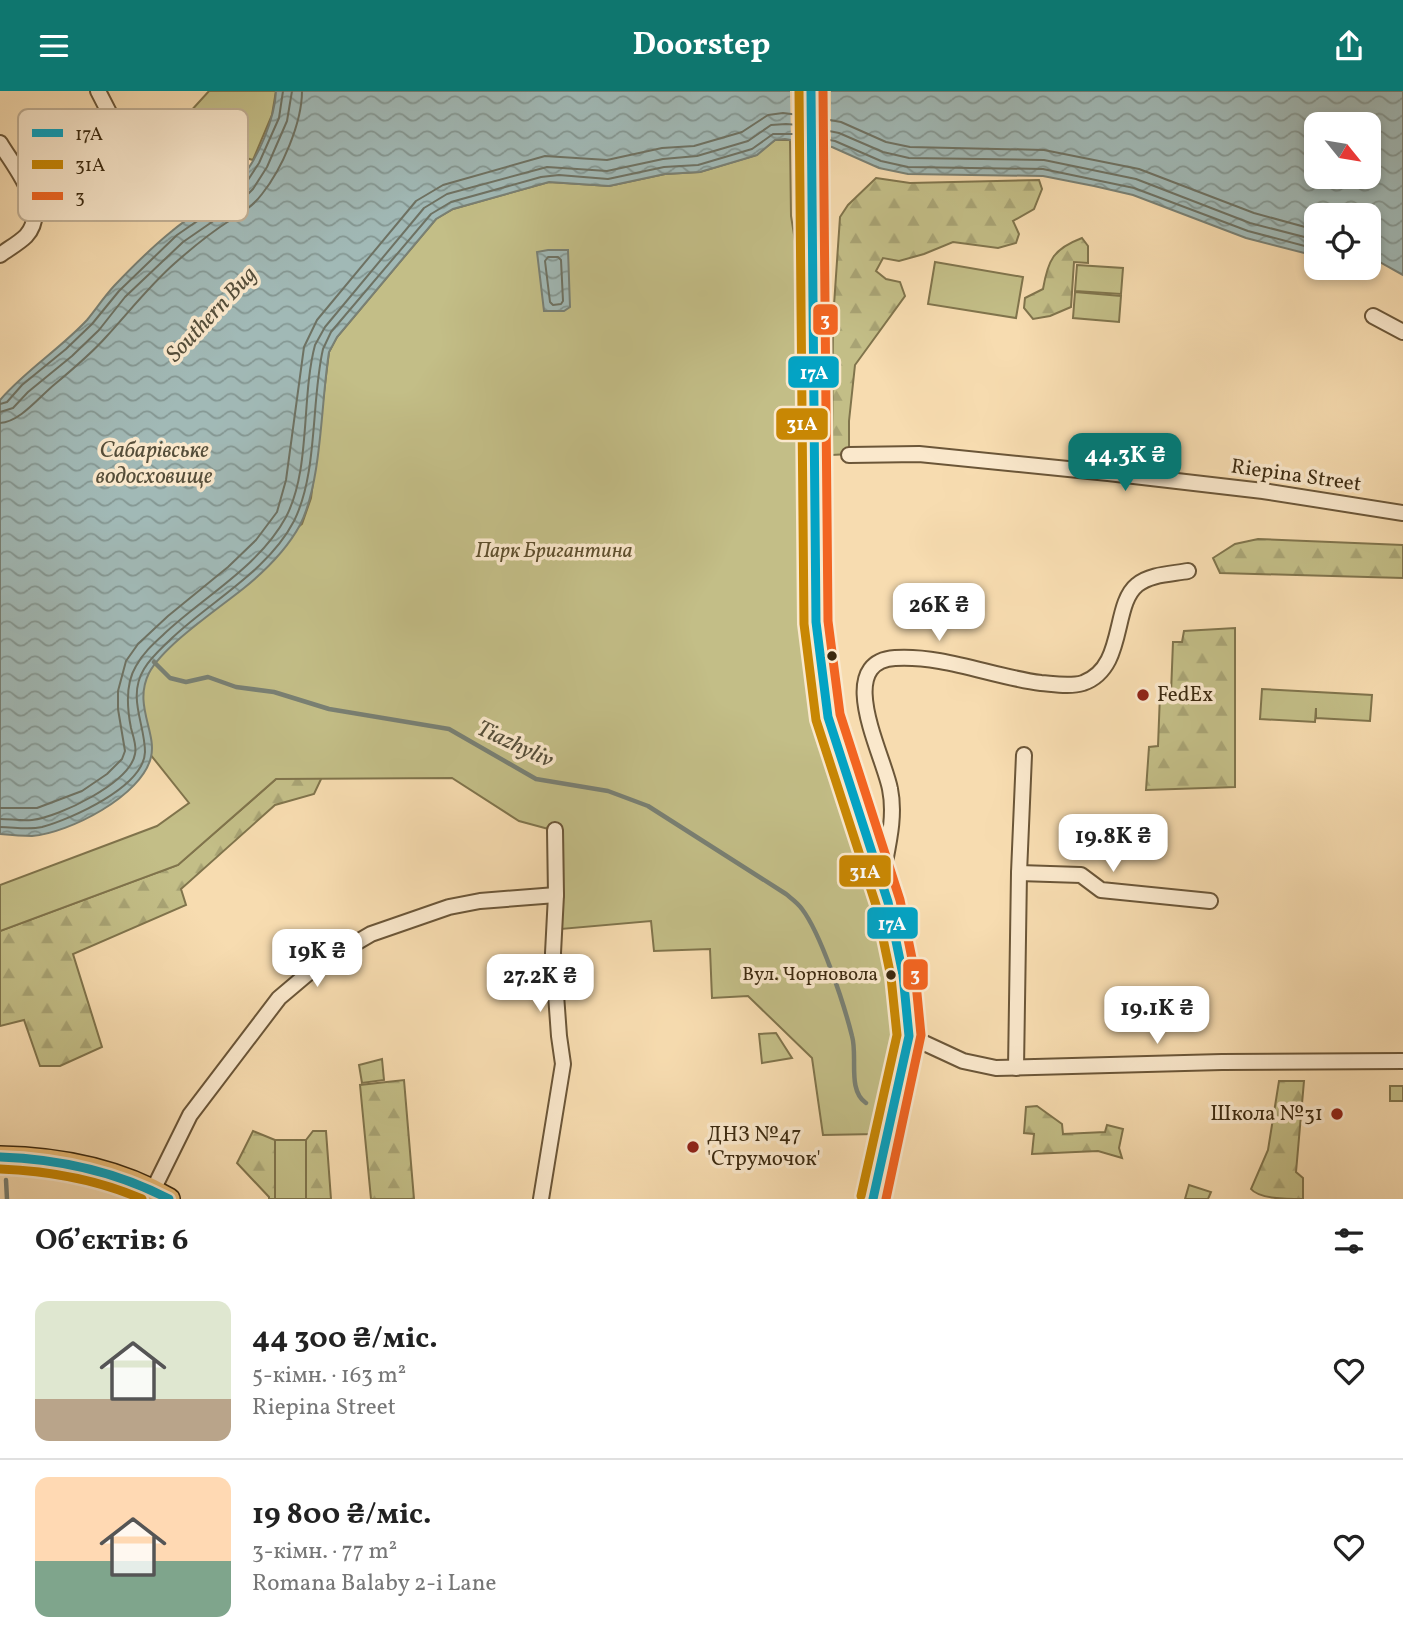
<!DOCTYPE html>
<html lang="uk">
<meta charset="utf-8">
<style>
:root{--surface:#fff;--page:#f6f6f6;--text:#222;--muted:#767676;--line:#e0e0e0;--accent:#0f766e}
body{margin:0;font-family:Vollkorn,serif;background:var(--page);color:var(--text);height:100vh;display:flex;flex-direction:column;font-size:26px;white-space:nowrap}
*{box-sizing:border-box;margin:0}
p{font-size:23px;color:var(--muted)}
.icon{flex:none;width:38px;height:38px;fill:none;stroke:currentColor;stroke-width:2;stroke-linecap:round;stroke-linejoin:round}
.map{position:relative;height:1108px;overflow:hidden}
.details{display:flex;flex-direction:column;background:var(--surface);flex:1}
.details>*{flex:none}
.needle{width:46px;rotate:120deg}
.tools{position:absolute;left:1304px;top:21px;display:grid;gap:14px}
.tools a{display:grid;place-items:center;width:77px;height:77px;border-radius:14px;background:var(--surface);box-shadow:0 4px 10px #0003;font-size:35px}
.price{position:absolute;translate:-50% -60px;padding:0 16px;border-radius:14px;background:#fff;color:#222;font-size:23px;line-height:46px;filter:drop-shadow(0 2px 4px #0008)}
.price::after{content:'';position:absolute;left:50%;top:42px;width:21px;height:16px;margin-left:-10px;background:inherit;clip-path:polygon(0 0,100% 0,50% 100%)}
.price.on{background:var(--accent);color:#fff}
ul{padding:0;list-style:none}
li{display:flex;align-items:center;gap:21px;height:175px;padding:0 35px}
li+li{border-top:2px solid var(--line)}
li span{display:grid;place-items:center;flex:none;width:196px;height:140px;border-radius:14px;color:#555}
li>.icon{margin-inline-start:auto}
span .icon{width:84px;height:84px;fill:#fffc;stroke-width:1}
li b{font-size:30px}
h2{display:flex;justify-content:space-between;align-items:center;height:84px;padding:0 35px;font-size:30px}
header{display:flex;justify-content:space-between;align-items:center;height:91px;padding:0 35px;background:var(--accent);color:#fff;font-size:32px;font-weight:700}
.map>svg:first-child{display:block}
</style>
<header><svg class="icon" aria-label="menu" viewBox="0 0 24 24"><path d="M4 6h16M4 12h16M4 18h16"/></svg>Doorstep<svg class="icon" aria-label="share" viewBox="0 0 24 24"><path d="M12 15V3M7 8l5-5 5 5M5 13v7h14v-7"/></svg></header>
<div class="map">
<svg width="1403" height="1108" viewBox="0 0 1403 1108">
<defs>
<pattern id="forest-firs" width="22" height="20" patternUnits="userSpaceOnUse" patternTransform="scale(1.75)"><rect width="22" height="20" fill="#c3be87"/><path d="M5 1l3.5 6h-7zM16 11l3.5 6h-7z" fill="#a8a374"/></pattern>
<pattern id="water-waves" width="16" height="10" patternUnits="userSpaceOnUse" patternTransform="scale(1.75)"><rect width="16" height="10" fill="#a1b9b6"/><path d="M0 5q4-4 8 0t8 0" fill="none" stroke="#849793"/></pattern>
</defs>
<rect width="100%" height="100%" fill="#f7dcb0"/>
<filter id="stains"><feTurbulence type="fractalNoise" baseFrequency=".00286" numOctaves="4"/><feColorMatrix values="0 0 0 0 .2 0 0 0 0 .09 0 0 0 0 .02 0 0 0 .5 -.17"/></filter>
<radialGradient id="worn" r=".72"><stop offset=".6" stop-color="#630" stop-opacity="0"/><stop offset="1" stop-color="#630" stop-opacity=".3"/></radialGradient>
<g fill="url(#forest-firs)" stroke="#80744c" stroke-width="2">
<path d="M876 87 910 92 1039 89 1042 98 1034 118 1013 130 1019 143 1016 152 998 157 953 151 924 163 899 170 883 167 876 180 886 188 900 191 905 205 855 274 849 330V363L832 364 833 229 840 126 848 114Z"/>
<path d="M1082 147 1088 155V172L1074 171 1071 216 1050 225 1033 228 1024 217 1025 207 1043 198C1048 169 1053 158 1082 147Z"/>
<path d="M1258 448 1403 454V487L1220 482 1213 467 1235 453Z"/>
<path d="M1235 537V696L1146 699 1149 656 1158 655 1160 603 1171 602 1173 551H1182L1184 540Z"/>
<path d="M322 686 314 703 275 714 181 798 186 814 73 863 102 956 60 975H40L24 929 0 935V840L178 774 276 688Z"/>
<path d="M404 989 414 1108H371L360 994Z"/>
<path d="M1279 990H1304L1296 1081 1303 1087V1108C1287 1108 1259 1108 1251 1098L1268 1059Z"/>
<path d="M1037 1015 1062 1033 1063 1043 1105 1041 1107 1034 1123 1038 1119 1057 1122 1067 1098 1060 1032 1063 1034 1043 1024 1042 1026 1016Z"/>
<path d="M253 1040 275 1049V1108H269V1106L237 1072Z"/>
<path d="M313 1040H326L331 1108H306V1049Z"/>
</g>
<g fill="#c3be87" stroke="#80744c" stroke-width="2">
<path d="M209 0H276L272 24 253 69 158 42 162 28 179 33Z"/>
<path d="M775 49H790L791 125 796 156 803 533 815 628 871 807 892 910 893 933 889 977 876 1043 823 1044 812 967 748 905 712 907 710 858 654 860 651 830 561 838 556 740 519 730 452 687 276 688 178 774 0 840V794L157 735 189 712 146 658 134 567 302 433 311 407 329 261 337 246 436 128 453 118 549 91 609 95 665 83 700 81 756 64Z"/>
<path d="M935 171 1023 186 1016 227 928 213Z"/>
<path d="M1077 174 1123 177 1121 203 1075 200Z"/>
<path d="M1075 201 1121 205 1119 231 1073 227Z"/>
<path d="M1262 598 1372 604 1370 630 1316 627V617L1315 631 1260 628Z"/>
<path d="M776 942 792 967 762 972 759 943Z"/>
<path d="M382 968 384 989 362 992 359 974Z"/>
<rect x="1390" y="995" width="13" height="15"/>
<rect x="275" y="1049" width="31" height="59"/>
<path d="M1189 1094 1211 1101 1208 1108H1185Z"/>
</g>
<g fill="url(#water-waves)" stroke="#798074" stroke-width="2" fill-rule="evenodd">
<path d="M276 0H1403V184L1369 165 1368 124H1316V165L1246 147 1133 104 1094 95 1043 85 908 83 879 77 832 56 785 48 775 49 757 64 744 68 700 81 665 83 609 95 549 91 453 118 436 128 337 246 329 261C321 310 322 391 300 434 287 458 265 480 244 497 218 518 164 554 149 582 133 614 157 641 151 666 142 705 69 742 32 745 22 745 10 744 0 743V309C26 279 60 258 87 229 96 218 104 206 114 195 132 176 151 157 172 140 193 122 222 108 240 88 258 68 275 27 276 0ZM1316 33H1368V86H1316Z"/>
<path d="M548 159H568L570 216 564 220H544L537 161Z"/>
</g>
<path fill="#f7dcb0" d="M790 0H831V60L791 52Z"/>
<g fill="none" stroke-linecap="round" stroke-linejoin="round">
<g stroke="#6e7263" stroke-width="2">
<path d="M824 28 841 31 886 51 910 56 1044 59 1139 78 1254 122 1316 139"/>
<path d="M824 39 839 42 883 61 909 67 1044 69 1136 88 1250 132 1316 149"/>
<path d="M824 48 835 50 881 70 908 76 1043 78 1134 97 1248 140 1316 158"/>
<path d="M548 166H558L561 169 563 210 561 213 553 214 550 211 545 170Z"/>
<path d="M0 313 7 311 22 294 66 258 92 233 119 200 177 144 232 106 246 92 259 72 279 27 283 0"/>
<path d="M0 321 13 317 28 301 72 265 99 239 125 206 183 151 238 113 253 98 267 76 287 30 292 0"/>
<path d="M0 332C20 331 39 306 55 293 73 278 91 263 106 246 129 221 149 195 175 172 192 157 210 142 229 130 242 122 253 115 262 103 282 78 302 32 302 0"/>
<path d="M0 717H37L82 700 107 683 122 668 125 660 118 618V600L126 570 138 553 168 525 228 476 256 449 277 421 286 389 304 256 317 229 416 110 443 94 545 65 607 69 662 57 694 55 742 41 768 24 783 22 799 24"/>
<path d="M0 728C10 728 21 730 32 729 59 726 130 692 135 663 137 655 133 645 131 637 127 617 125 593 136 575 143 562 153 553 164 543 203 506 259 476 286 426 311 378 301 307 315 254L325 236 424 117 447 103 547 76 607 80 663 68 697 65 748 50 771 34 786 33 799 34"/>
<path d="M0 736C14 736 28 739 42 736 71 728 144 696 145 661 145 633 127 606 144 578 151 566 162 557 172 547 212 509 268 480 294 430 318 382 311 310 323 258L331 241 431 123 451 111 541 86 559 84 608 88 664 76 698 74 752 58 773 43H799"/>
</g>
<g stroke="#798074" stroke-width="4.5">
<path d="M154 571 170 587 186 591 208 586 236 596 274 601 329 618 449 638 536 688 608 700 648 715 786 803C792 808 798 812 802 818 821 843 844 913 852 945 858 966 847 999 866 1012"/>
<path d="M6 1089 7 1108"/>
</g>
<g stroke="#6b5638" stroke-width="18">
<g id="minor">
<path d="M98 0 115 33"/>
<path d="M0 52C14 76 51 118 26 145 19 152 8 158 0 164"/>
<path d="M1373 225 1403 241"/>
<path d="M849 364 919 363 1108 382 1263 400 1403 422"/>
<path d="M1019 782 1081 784 1101 799 1210 810"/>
<path d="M882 787C887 758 896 727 890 698 884 665 833 571 895 567 944 564 993 586 1041 592 1054 593 1070 596 1083 592 1126 577 1112 514 1137 494 1150 483 1172 483 1188 480"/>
<path d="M909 945 963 970 996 977 1222 971 1403 970"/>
<path d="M1016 977 1019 782 1024 664"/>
<path d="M153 1099 190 1024 279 907 318 874 371 843 449 816 480 810 556 804"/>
<path d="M541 1108 563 973 559 945 553 862 556 804 555 739"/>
</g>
</g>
<g stroke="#3c2a10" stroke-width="24">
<g id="primary">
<path d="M811 0 816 531 828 626 888 811 903 884 909 945 873 1108"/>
<path d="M0 1066C60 1067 117 1078 169 1108"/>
</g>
</g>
<use href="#minor" stroke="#fae8cc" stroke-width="14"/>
<use href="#primary" stroke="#ecbe78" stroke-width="21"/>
<g stroke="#fae8cc" stroke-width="14">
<g id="bus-1">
<path d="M811 0 816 531 828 626 888 811 903 884 909 945 873 1108"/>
<path d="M0 1066C60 1068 115 1080 169 1108"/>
</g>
</g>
<g stroke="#fae8cc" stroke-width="14">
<g id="bus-2">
<path d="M799 0 804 533 816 629 876 814 891 886 897 944 861 1105"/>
<path d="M0 1078C50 1080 96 1088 142 1108"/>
</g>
</g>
<g stroke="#fae8cc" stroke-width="14">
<path id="bus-3" d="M823 0 828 530 840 623 900 809 915 882 921 944 886 1108"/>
</g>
<use href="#bus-1" stroke="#03a3c4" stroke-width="9"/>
<use href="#bus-2" stroke="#c88704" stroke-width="9"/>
<use href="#bus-3" stroke="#f26522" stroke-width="9"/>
</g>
<g fill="#3c2a10" stroke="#fae8cc" stroke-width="2.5">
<circle cx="832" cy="565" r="6"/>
<circle cx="891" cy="884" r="6"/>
</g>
<g fill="#8f2418" stroke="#fae8cc" stroke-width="2.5">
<circle cx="1143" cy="604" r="7"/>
<circle cx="1337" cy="1023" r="7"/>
<circle cx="693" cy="1056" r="7"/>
</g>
<g text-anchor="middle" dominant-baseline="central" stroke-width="7" stroke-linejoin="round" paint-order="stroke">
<g font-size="19" fill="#3c2a10" stroke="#fae8cc" text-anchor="end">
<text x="878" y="884">Вул. Чорновола</text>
</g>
<g font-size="21" fill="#3c2a10" stroke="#fae8cc">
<text transform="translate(1296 385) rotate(8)">Riepina Street</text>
</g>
<g font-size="21" font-style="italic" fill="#5e4f2e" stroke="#fae8cc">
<text x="554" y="460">Парк Бригантина</text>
</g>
<g font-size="21" fill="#3c2a10" stroke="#fae8cc" text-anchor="start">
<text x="1157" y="604">FedEx</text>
<text x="1323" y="1023" text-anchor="end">Школа №31</text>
<text x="707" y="1044">ДНЗ №47<tspan x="707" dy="24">'Струмочок'</tspan></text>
</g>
<g font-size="23" font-style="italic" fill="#554e3a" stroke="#fae8cc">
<text transform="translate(212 224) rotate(-47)">Southern Bug</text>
<text x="154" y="360">Сабарівське<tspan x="154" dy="26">водосховище</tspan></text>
<text transform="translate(515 654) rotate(25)">Tiazhyliv</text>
</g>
</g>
<rect x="18" y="18" width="230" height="112" rx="10" fill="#fae8cc" stroke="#c1af94" stroke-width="2"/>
<rect x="32" y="38" width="31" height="8" fill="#03a3c4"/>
<rect x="32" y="69" width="31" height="9" fill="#c88704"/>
<rect x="32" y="101" width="31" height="8" fill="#f26522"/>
<g font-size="19" fill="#3c2a10">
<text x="75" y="49">17А</text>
<text x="75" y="80">31А</text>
<text x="75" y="112">3</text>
</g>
<g stroke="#fae8cc" stroke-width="2.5">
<rect x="812" y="212" width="27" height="33" rx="7" fill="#f26522"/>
<rect x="787" y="264" width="53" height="34" rx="7" fill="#03a3c4"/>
<rect x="775" y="316" width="54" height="34" rx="7" fill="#c88704"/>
<rect x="838" y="763" width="54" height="34" rx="7" fill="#c88704"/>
<rect x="866" y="815" width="53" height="34" rx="7" fill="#03a3c4"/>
<rect x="902" y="867" width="27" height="33" rx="7" fill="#f26522"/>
</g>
<g font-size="19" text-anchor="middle" font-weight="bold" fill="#fff">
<text x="825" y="235">3</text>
<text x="814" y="288">17А</text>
<text x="802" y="339">31А</text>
<text x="865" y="787">31А</text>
<text x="892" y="839">17А</text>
<text x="915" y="890">3</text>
</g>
<rect width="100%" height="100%" filter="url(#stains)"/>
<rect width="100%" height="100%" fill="url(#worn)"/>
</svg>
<div class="tools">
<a><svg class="needle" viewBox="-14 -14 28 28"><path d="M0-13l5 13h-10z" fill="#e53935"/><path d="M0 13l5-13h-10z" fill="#767676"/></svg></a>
<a><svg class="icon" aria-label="locate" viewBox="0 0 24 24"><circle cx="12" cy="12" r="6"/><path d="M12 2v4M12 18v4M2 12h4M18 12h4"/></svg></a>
</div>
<b class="price on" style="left:1125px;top:402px">44.3K ₴</b>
<b class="price" style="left:939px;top:552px">26K ₴</b>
<b class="price" style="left:1113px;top:783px">19.8K ₴</b>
<b class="price" style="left:317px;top:898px">19K ₴</b>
<b class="price" style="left:540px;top:923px">27.2K ₴</b>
<b class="price" style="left:1157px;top:955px">19.1K ₴</b>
</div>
<section class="details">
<h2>Об’єктів: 6<svg class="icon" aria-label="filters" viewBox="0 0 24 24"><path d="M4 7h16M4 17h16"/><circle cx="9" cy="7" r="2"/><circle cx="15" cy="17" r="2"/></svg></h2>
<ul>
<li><span style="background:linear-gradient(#dfe7d0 70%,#b9a48a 0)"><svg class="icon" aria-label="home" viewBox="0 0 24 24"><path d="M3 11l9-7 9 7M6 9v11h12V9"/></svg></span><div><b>44 300 ₴/міс.</b><p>5-кімн. · 163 m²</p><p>Riepina Street</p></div><svg class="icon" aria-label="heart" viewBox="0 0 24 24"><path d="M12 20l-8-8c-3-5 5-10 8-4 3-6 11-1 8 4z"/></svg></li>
<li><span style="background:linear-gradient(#ffd9b3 60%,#7fa58c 0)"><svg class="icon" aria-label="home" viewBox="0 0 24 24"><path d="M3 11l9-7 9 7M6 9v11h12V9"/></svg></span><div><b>19 800 ₴/міс.</b><p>3-кімн. · 77 m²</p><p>Romana Balaby 2-i Lane</p></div><svg class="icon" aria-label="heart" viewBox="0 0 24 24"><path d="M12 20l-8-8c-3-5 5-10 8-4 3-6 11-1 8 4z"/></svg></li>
</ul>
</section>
